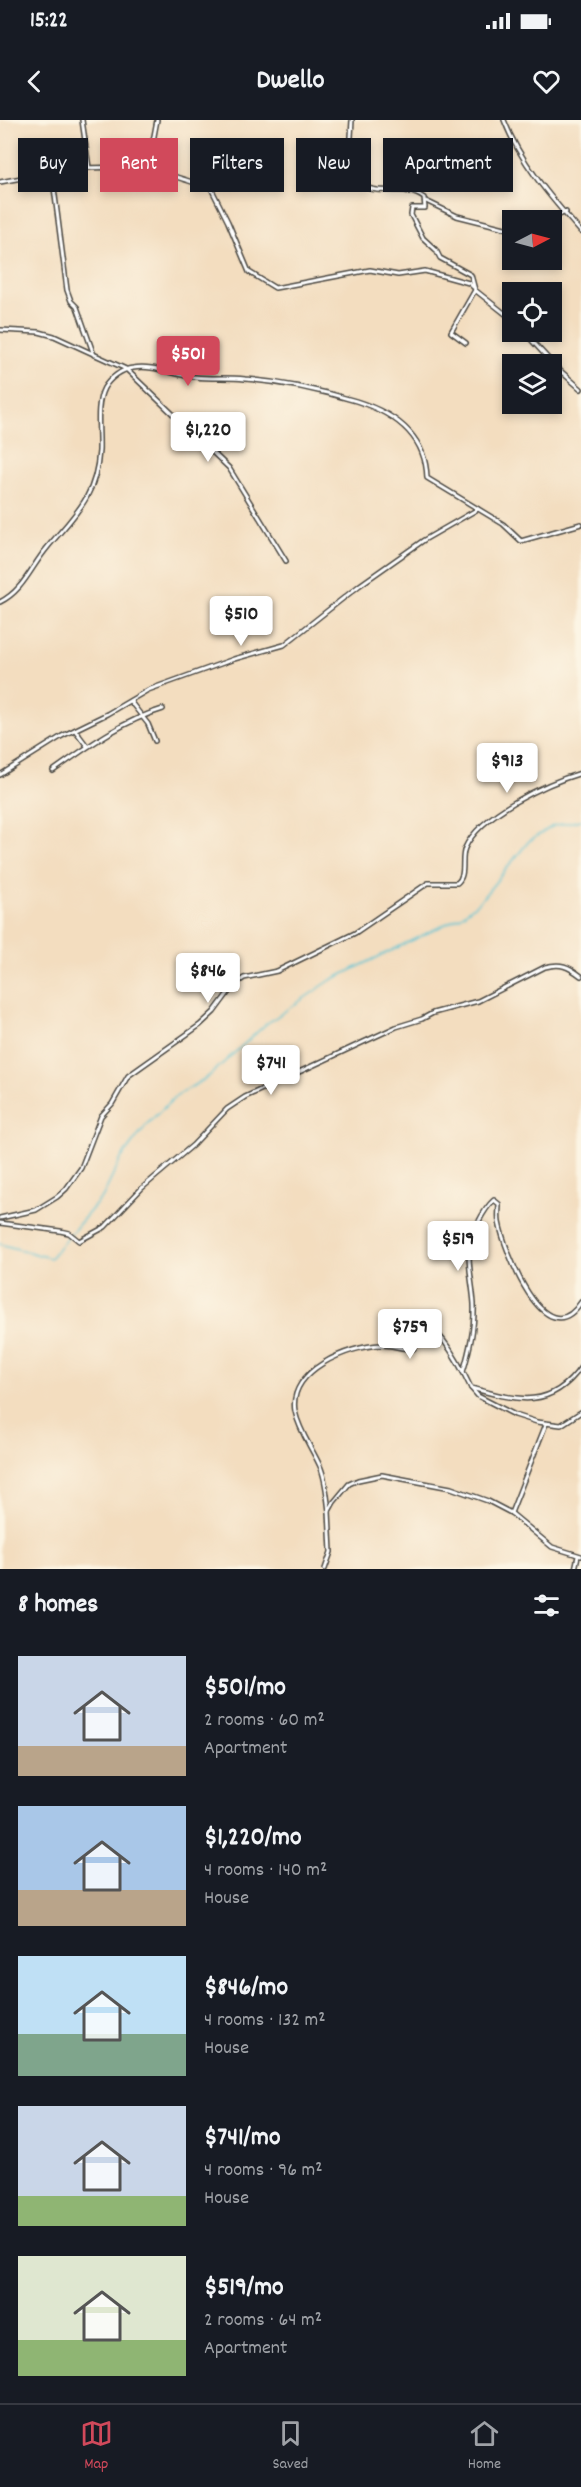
<!DOCTYPE html>
<meta charset="utf-8">
<style>
:root{--surface:#171b24;--page:#242831;--text:#f1f3f6;--muted:#9ea1a6;--line:#363941;--accent:#d1495b}
body{margin:0;font-family:Dekko,sans-serif;background:var(--page);color:var(--text);height:100vh;display:flex;flex-direction:column;font-size:22px;white-space:nowrap}
*{box-sizing:border-box;margin:0}
p{font-size:20px;color:var(--muted)}
.icon{flex:none;width:33px;height:33px;fill:none;stroke:currentColor;stroke-width:2;stroke-linecap:round;stroke-linejoin:round}
.map{position:relative;height:1449px;overflow:hidden}
.side{display:flex;flex-direction:column;background:var(--surface);flex:1}
.side>*{flex:none}
.hud{position:absolute;left:18px;top:18px;width:546px;height:54px;display:flex;gap:12px}
.needle{width:39px;rotate:84deg}
.buttons{position:absolute;left:502px;top:90px;display:grid;gap:12px}
.buttons a{display:grid;place-items:center;width:60px;height:60px;border-radius:0px;background:var(--surface);box-shadow:0 3px 9px #0003;font-size:30px}
.price{position:absolute;translate:-50% -51px;padding:0 14px;border-radius:6px;background:#fff;color:#222;font-size:20px;line-height:39px;filter:drop-shadow(0 2px 3px #0008)}
.price::after{content:'';position:absolute;left:50%;top:36px;width:18px;height:14px;margin-left:-9px;background:inherit;clip-path:polygon(0 0,100% 0,50% 100%)}
.price.selected{background:var(--accent);color:#fff}
ul{padding:0;list-style:none}
li{display:flex;align-items:center;gap:18px;height:150px;padding:0 18px}
li span{display:grid;place-items:center;flex:none;width:168px;height:120px;border-radius:0px;color:#555}
li>.icon{margin-inline-start:auto}
span .icon{width:72px;height:72px;fill:#fffc;stroke-width:1}
li b{font-size:26px}
h2{display:flex;justify-content:space-between;align-items:center;height:72px;padding:0 18px;font-size:26px}
.chip{padding:0 21px;border-radius:0px;background:var(--surface);box-shadow:0 3px 9px #0003;font-size:21px;line-height:54px}
.chip.selected{background:var(--accent);color:#fff}
.status{display:flex;justify-content:space-between;align-items:center;height:42px;padding:0 30px;background:var(--surface);direction:ltr}
.status svg{height:16px;fill:currentColor}
header{display:flex;justify-content:space-between;align-items:center;height:78px;padding:0 18px;background:var(--surface);font-size:27px;font-weight:800}
.tabs{display:flex;justify-content:space-around;align-items:center;height:84px;border-top:2px solid var(--line);background:var(--surface);font-size:16px;color:var(--muted)}
.tabs a{display:grid;justify-items:center;gap:3px}
.tabs .selected{color:var(--accent)}
.map>svg:first-child{display:block}
</style>
<div class="status"><b>15:22</b><svg viewBox="0 0 49 12"><path d="M0 12V9h3v3zM5 12V6h3v6zM10 12V3h3v9zM15 12V0h3v12zM26 1h20v11H26zM47 4h2v5h-2z"/></svg></div>
<header><svg class="icon" aria-label="back" viewBox="0 0 24 24"><path d="M15 5l-7 7 7 7"/></svg>Dwello<svg class="icon" aria-label="heart" viewBox="0 0 24 24"><path d="M12 20l-8-8c-3-5 5-10 8-4 3-6 11-1 8 4z"/></svg></header>
<div class="map">
<svg width="581" height="1449" viewBox="0 0 581 1449">
<rect width="100%" height="100%" fill="#fcf5e5"/>
<filter id="ink" filterUnits="userSpaceOnUse"><feTurbulence type="fractalNoise" baseFrequency=".0167" numOctaves="2"/><feDisplacementMap in="SourceGraphic" scale="12" xChannelSelector="R" yChannelSelector="G"/><feConvolveMatrix kernelMatrix="1 2 1 2 8 2 1 2 1" color-interpolation-filters="sRGB"/></filter>
<filter id="wash" filterUnits="userSpaceOnUse"><feTurbulence type="fractalNoise" baseFrequency=".008" numOctaves="4" result="noise"/><feDisplacementMap in="SourceGraphic" scale="24" xChannelSelector="R" yChannelSelector="G"/><feGaussianBlur stdDeviation="1.35" result="paint"/><feColorMatrix in="noise" values="0 0 0 0 0 0 0 0 0 0 0 0 0 0 0 0 0 1.4 0 .05"/><feComposite in="paint" operator="in"/></filter>
<g filter="url(#wash)">
<rect width="100%" height="100%" fill="#f3ddbf"/>
<g fill="none" stroke-linecap="round" stroke-linejoin="round">
<path stroke="#58c3d4" stroke-width="1.5" d="M0 1124 50 1138 103 1076 122 1037 147 1004 176 976 208 957 266 904 331 860 460 797 480 781 529 721 553 706 581 700"/>
</g>
</g>
<g filter="url(#ink)">
<g fill="none" stroke-linecap="round" stroke-linejoin="round">
<g stroke="#494641" stroke-width="6">
<g id="minor">
<path d="M82 0 89 48"/>
<path d="M352 0 350 34 358 63C378 78 404 63 424 78L425 88H412L411 95 423 118 436 130 440 138 471 155 475 170 513 200"/>
<path d="M504 0C520 42 551 78 581 112"/>
<path d="M148 48 157 0"/>
<path d="M52 52 67 170 71 181 77 187 94 235"/>
<path d="M0 62 76 48 138 47 148 48 211 68 228 102 249 152 275 168 370 150 398 155 425 151 469 163 473 167"/>
<path d="M426 81 457 96 513 110"/>
<path d="M548 100 566 92"/>
<path d="M0 210 39 212 54 216 126 249 229 348 286 441"/>
<path d="M524 212 556 247 581 269"/>
<path d="M466 223 451 212 475 170"/>
<path d="M0 482C23 471 31 447 47 428 75 394 96 378 99 331 100 312 95 285 104 268 110 258 122 249 133 248 154 244 174 256 195 257 212 259 228 257 245 259 282 262 320 270 356 281 394 293 426 315 427 358L503 404 521 421 581 404"/>
<path d="M130 581 148 604 155 621"/>
<path d="M75 610 87 626"/>
<path d="M53 651C87 627 122 601 163 589"/>
<path d="M0 655 62 616 107 594 148 570 234 539 284 525 360 465 424 420 478 389"/>
<path d="M0 1098 36 1090 57 1077 66 1069 81 1048 101 996 112 984 128 956 200 905 214 892 234 865 244 858 277 851 355 813 428 763H457C467 755 460 739 465 728 480 694 547 663 581 653"/>
<path d="M0 1103 60 1111 69 1113 79 1121 105 1107 142 1068 193 1025 227 989 245 977 396 907 422 899 433 893 478 881 545 847C561 843 568 846 581 856"/>
<path d="M463 1252C470 1229 475 1207 474 1184 472 1153 462 1132 478 1103 482 1095 487 1086 494 1080L499 1084C499 1090 498 1096 499 1102 504 1129 545 1238 581 1182"/>
<path d="M471 1268 478 1276 515 1295 537 1302 561 1305 581 1292"/>
<path d="M329 1391C327 1377 326 1359 320 1346 312 1328 299 1311 295 1291 288 1250 349 1226 381 1225 392 1225 402 1229 413 1229L418 1223 414 1208 420 1202C441 1206 462 1249 471 1268 516 1280 550 1291 581 1247"/>
<path d="M511 1393 546 1304"/>
<path d="M325 1449 331 1432 329 1391 334 1382 349 1364 358 1360 382 1355 451 1368 488 1381 511 1393 552 1427 581 1436"/>
<path d="M575 1449 578 1436"/>
</g>
</g>
<use href="#minor" stroke="#fff" stroke-width="3"/>
</g>
</g>
</svg>
<div class="buttons">
<a><svg class="needle" viewBox="-14 -14 28 28"><path d="M0-13l5 13h-10z" fill="#e53935"/><path d="M0 13l5-13h-10z" fill="#9ea1a6"/></svg></a>
<a><svg class="icon" aria-label="locate" viewBox="0 0 24 24"><circle cx="12" cy="12" r="6"/><path d="M12 2v4M12 18v4M2 12h4M18 12h4"/></svg></a>
<a><svg class="icon" aria-label="layers" viewBox="0 0 24 24"><path d="M12 4l9 5-9 5-9-5zM3 14l9 5 9-5"/></svg></a>
</div>
<b class="price selected" style="left:188px;top:267px">$501</b>
<b class="price" style="left:208px;top:343px">$1,220</b>
<b class="price" style="left:241px;top:527px">$510</b>
<b class="price" style="left:507px;top:674px">$913</b>
<b class="price" style="left:208px;top:884px">$846</b>
<b class="price" style="left:271px;top:976px">$741</b>
<b class="price" style="left:458px;top:1152px">$519</b>
<b class="price" style="left:410px;top:1240px">$759</b>
<div class="hud">
<a class="chip">Buy</a>
<a class="chip selected">Rent</a>
<a class="chip">Filters</a>
<a class="chip">New</a>
<a class="chip">Apartment</a>
</div>
</div>
<section class="side">
<h2>8 homes<svg class="icon" aria-label="filters" viewBox="0 0 24 24"><path d="M4 7h16M4 17h16"/><circle cx="9" cy="7" r="2"/><circle cx="15" cy="17" r="2"/></svg></h2>
<ul>
<li><span style="background:linear-gradient(#c9d6e8 75%,#b9a48a 0)"><svg class="icon" aria-label="home" viewBox="0 0 24 24"><path d="M3 11l9-7 9 7M6 9v11h12V9"/></svg></span><div><b>$501/mo</b><p>2 rooms · 60 m²</p><p>Apartment</p></div></li>
<li><span style="background:linear-gradient(#a9c7e8 70%,#b9a48a 0)"><svg class="icon" aria-label="home" viewBox="0 0 24 24"><path d="M3 11l9-7 9 7M6 9v11h12V9"/></svg></span><div><b>$1,220/mo</b><p>4 rooms · 140 m²</p><p>House</p></div></li>
<li><span style="background:linear-gradient(#bfe0f5 65%,#7fa58c 0)"><svg class="icon" aria-label="home" viewBox="0 0 24 24"><path d="M3 11l9-7 9 7M6 9v11h12V9"/></svg></span><div><b>$846/mo</b><p>4 rooms · 132 m²</p><p>House</p></div></li>
<li><span style="background:linear-gradient(#c9d6e8 75%,#8fb573 0)"><svg class="icon" aria-label="home" viewBox="0 0 24 24"><path d="M3 11l9-7 9 7M6 9v11h12V9"/></svg></span><div><b>$741/mo</b><p>4 rooms · 96 m²</p><p>House</p></div></li>
<li><span style="background:linear-gradient(#dfe7d0 70%,#8fb573 0)"><svg class="icon" aria-label="home" viewBox="0 0 24 24"><path d="M3 11l9-7 9 7M6 9v11h12V9"/></svg></span><div><b>$519/mo</b><p>2 rooms · 64 m²</p><p>Apartment</p></div></li>
</ul>
</section>
<nav class="tabs">
<a class="selected"><svg class="icon" aria-label="map" viewBox="0 0 24 24"><path d="M3 6l6-2 6 2 6-2v14l-6 2-6-2-6 2zM9 4v14M15 6v14"/></svg>Map</a>
<a><svg class="icon" aria-label="saved" viewBox="0 0 24 24"><path d="M7 4h10v16l-5-4-5 4z"/></svg>Saved</a>
<a><svg class="icon" aria-label="home" viewBox="0 0 24 24"><path d="M3 11l9-7 9 7M6 9v11h12V9"/></svg>Home</a>
</nav>
